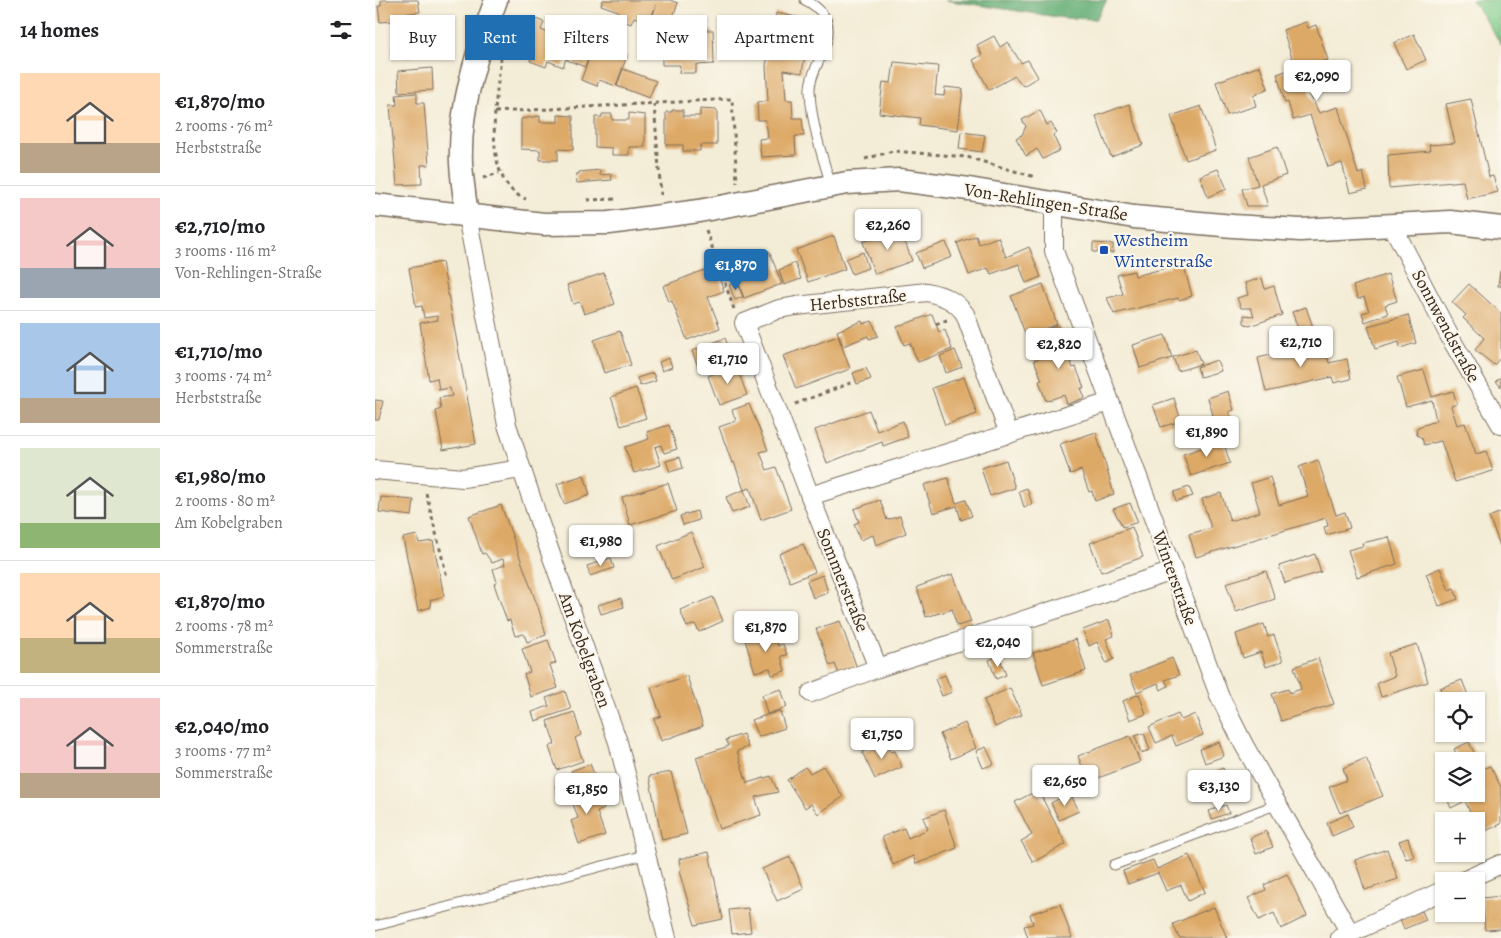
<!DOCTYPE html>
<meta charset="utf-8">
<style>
:root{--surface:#fff;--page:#f6f6f6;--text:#202124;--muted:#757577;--line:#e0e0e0;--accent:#1f6fb2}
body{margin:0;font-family:Alegreya,serif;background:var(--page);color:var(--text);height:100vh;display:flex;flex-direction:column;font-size:19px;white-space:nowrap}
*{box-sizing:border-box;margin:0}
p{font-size:16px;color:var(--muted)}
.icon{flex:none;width:28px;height:28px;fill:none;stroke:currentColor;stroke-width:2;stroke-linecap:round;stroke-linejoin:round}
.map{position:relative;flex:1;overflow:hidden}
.details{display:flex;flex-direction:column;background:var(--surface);width:375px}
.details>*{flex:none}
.hud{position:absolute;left:15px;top:15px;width:475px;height:45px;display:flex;gap:10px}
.controls{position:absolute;left:1060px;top:692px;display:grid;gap:10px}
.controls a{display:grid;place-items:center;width:50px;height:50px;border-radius:0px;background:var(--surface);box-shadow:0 1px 4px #0004;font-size:25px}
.price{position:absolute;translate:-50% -42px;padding:0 11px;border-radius:5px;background:#fff;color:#222;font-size:16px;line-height:32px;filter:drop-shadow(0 1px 2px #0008)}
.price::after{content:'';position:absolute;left:50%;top:30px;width:15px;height:11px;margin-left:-8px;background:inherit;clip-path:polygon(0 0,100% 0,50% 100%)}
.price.selected{background:var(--accent);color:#fff}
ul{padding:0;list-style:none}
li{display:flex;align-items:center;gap:15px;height:125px;padding:0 20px}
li+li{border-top:1px solid var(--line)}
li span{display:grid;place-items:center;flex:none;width:140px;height:100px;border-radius:0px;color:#555}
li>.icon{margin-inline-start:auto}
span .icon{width:60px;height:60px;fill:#fffc;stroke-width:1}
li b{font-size:21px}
h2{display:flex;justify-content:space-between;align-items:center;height:60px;padding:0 20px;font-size:21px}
.chip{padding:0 18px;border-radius:0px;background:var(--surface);box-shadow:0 1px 4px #0004;font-size:18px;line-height:45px}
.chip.selected{background:var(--accent);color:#fff}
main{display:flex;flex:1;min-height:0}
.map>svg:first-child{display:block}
</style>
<main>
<section class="details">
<h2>14 homes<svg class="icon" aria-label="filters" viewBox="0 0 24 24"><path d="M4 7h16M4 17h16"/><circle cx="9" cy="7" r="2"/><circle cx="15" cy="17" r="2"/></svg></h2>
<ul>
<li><span style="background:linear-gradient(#ffd9b3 70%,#b9a48a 0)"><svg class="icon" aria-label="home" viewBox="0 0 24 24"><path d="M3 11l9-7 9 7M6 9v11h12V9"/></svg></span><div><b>€1,870/mo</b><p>2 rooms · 76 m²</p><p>Herbststraße</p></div></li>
<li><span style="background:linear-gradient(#f6c9c9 70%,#9aa5b1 0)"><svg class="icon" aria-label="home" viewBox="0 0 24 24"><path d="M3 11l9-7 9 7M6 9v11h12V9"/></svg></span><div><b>€2,710/mo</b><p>3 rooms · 116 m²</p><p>Von-Rehlingen-Straße</p></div></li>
<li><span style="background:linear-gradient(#a9c7e8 75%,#b9a48a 0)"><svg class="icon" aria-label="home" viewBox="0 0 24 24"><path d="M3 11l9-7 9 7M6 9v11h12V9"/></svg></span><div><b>€1,710/mo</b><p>3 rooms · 74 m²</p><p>Herbststraße</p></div></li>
<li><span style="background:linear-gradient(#dfe7d0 75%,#8fb573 0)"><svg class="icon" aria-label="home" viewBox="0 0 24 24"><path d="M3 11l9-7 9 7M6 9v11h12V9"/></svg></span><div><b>€1,980/mo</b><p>2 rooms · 80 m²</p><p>Am Kobelgraben</p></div></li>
<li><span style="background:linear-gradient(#ffd9b3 65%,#c2b280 0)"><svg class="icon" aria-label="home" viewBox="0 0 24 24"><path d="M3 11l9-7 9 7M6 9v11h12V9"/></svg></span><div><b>€1,870/mo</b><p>2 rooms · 78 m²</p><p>Sommerstraße</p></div></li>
<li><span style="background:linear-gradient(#f6c9c9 75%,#b9a48a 0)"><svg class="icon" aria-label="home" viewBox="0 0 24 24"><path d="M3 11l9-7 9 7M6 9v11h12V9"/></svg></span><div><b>€2,040/mo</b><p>3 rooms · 77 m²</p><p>Sommerstraße</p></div></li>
</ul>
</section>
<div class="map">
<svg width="1126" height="938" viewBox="0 0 1126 938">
<rect width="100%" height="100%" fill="#fbf7ec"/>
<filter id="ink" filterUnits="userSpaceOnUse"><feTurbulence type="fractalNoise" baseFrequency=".02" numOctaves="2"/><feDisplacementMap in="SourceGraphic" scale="10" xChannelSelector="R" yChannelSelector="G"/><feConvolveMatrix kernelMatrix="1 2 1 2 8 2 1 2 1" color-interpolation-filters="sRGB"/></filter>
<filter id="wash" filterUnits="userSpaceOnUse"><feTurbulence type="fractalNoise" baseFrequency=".0096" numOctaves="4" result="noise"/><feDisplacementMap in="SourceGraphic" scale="20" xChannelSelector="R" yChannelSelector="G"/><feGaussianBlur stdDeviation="1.12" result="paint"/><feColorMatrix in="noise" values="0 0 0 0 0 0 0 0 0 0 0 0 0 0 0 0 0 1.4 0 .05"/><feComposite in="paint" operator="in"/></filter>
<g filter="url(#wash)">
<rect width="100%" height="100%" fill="#f3ecd6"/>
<path fill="#7bc988" stroke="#5b7a53" d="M1097 0H1126V45L1123 39Z"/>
<path fill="#64ad74" stroke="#506c49" d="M570 0H732L721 19 689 18Z"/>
<g id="blocks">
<g fill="#dda966">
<path d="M6 0H43L45 12 17 15 18 21 5 22 3 6H6Z"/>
<path d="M228 0H295L303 3 296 22 278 15 281 5 274 23 259 17 256 24 241 18 243 11 226 5Z"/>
<path d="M401 13 437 20 433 37 439 39 436 56 430 55 427 73 409 70 411 100H417L418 118H427L429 136H420L421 155 386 157 384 139 393 138 391 120H383L382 102 393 101 391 66 394 48 400 49 404 32 398 30Z"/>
<path d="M161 19 169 22 166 30 182 36 184 29 199 37 188 67 173 61 171 67 155 61 157 56 141 50 152 20 159 22Z"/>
<path d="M931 22 933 28 941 25 953 60 928 68 935 95 944 113 963 107 983 174 988 172 992 189 975 193 967 163 953 167 935 115 918 120 913 102 910 103 902 74 920 68 908 30Z"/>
<path d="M287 30H305V38H321V30H338L339 64 321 65V73H304L305 65H287Z"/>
<path d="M1039 34 1051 60 1031 69 1019 43Z"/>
<path d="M619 36 625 47 633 42 646 63 653 60 663 77 648 86 640 76 614 90 598 60 607 55 602 45Z"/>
<path d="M199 41 234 55 235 50 252 56 241 86 224 80 222 86 206 80 216 53 210 67 192 60Z"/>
<path d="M38 42 40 56 30 58 28 44Z"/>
<path d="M519 62 563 66 560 95 569 96 570 87 588 89 583 130 544 125 545 118 504 113 508 82 516 83Z"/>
<path d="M885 66 893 88 878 96 881 106 852 115 841 82Z"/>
<path d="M57 68 58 90 24 92 23 71Z"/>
<path d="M248 69 281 81 274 98 242 86Z"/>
<path d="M42 93V103H49L54 165H46L47 184 22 185 15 105H22L21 95Z"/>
<path d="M1096 99 1114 177 1118 176 1123 192 1092 199 1088 181 1014 188 1013 155 1055 151 1054 145 1080 143 1071 104Z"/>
<path d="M754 104 768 145 736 157 721 116Z"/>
<path d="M826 106 841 150 811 160 796 116Z"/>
<path d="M325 109 342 110V145H325V151H308V145H291V112H297V110H308V116H325Z"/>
<path d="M665 110 672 125 676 123 682 133 678 135 685 150 668 159 662 149 651 156 641 138 647 135 651 126 647 120Z"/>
<path d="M254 113 270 115V147H254V155H237V148L220 147V117H227V114H237V120H254Z"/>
<path d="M183 115 198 116V150L183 149V160H165V150L146 149V119L165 116V122H183Z"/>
<path d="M586 132 610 135 607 152 584 149Z"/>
<path d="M902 147 911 175 886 184 893 206H872L867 189 883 185 874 157Z"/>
<path d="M843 169 852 189 833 197 825 176Z"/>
<path d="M225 170V175L236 174 237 180 202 183 201 174H204V172Z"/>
<path d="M525 228 537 261 500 274 488 242Z"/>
<path d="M459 236 470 269 433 282 421 250Z"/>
<path d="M601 236 604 244 623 237 631 257 654 247 666 277 651 283 644 264 616 274 613 268 594 275 582 243Z"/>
<path d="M571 242 577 257 547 268 541 253Z"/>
<path d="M718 243 738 244V253L718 252Z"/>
<path d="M394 251 407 284 369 298 357 265Z"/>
<path d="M488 252 493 268 477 274 471 259Z"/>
<path d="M807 259 817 296 804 300 803 298 739 314 732 298 748 294 742 275 759 271 760 276 795 267 794 262Z"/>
<path d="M67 262 101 444 68 450 61 411 66 409 64 398 77 396 75 388 64 390 62 378 54 380 45 323 63 320 62 316 49 318 47 306 41 307 34 268Z"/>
<path d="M420 263 426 279 409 285 404 270Z"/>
<path d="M340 266 349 291 333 297 345 328 312 340 297 301 294 302 288 286Z"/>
<path d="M1125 271 1126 272V286H1123Z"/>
<path d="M229 273 240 304 209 314 205 302 198 304 192 285Z"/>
<path d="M1013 274 1022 301 1010 305 1013 314 990 322 987 313 994 311 989 297 983 299 978 286Z"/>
<path d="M887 278 890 289 899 286 907 315 874 326 869 323V315L879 316 876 308H866L862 298 873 295 870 283Z"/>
<path d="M362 282 368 297 360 300 354 285Z"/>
<path d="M668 284 682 324 651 336 636 296Z"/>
<path d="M1094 284 1126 313V357L1119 365 1100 350 1109 338 1088 318 1091 315 1077 302Z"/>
<path d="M931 307 940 333 931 336 928 326 923 328 917 312Z"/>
<path d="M557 314 564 332 570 330 577 349 543 362 535 343 529 345 522 327Z"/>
<path d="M1033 315 1041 343 1025 348 1024 342 1000 349 993 326Z"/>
<path d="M487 321 488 324 497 321 503 336 494 339 493 336 468 346 462 331Z"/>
<path d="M683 325 698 368 701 367 709 388H706L710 398 692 404 689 395 671 401 664 381 667 380 659 360 676 354 668 331Z"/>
<path d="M245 331 256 365 229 373 219 340Z"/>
<path d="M790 335 797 358 765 368 758 345Z"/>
<path d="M463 336 475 369 421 389 408 356Z"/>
<path d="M350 338 358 359 325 372 317 351Z"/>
<path d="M948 342 954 363 972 359 976 379 959 383 957 377 891 392 883 358Z"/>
<path d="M580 350 587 367 571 373 565 356Z"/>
<path d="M821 350 826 364 803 371 798 357Z"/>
<path d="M294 358 297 367 287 371 284 362Z"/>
<path d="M842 360 846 371 825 377 822 367Z"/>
<path d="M361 365 372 395 344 405 333 376Z"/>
<path d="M491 368 496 379 482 384 478 373Z"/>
<path d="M1049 370 1057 397 1078 391 1082 404 1076 406 1082 425 1090 423 1101 454 1111 451 1118 471 1080 482 1066 441 1049 445 1047 438 1042 435 1041 430 1043 427 1061 421 1057 400 1031 407 1022 377Z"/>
<path d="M278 373 281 381 265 386 262 378Z"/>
<path d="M589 377 602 414 570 425 557 388Z"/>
<path d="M1126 377V387L1121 381Z"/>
<path d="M261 388 271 418 246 426 236 397Z"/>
<path d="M853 391 859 410 854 412 856 418 840 422 833 398Z"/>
<path d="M799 398 806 421 786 427 778 405Z"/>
<path d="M0 400 8 401 4 420H0Z"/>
<path d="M374 404 393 450 385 452 392 470 401 467 416 509 386 520 375 488 369 490 359 462 357 463 344 427 361 421 357 410Z"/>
<path d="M494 410 502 431 528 421 533 437 508 446 507 442 452 463 440 430Z"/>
<path d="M294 425 302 449 289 453 286 445 280 447 286 465 259 473 250 447 274 439 272 432Z"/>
<path d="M721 432 739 494 720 501 717 491 714 492 706 470 695 474 685 444Z"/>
<path d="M848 441 855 463 816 476 808 454Z"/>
<path d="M305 457 308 468 295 472 291 461Z"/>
<path d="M631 460 640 488 615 496 606 468Z"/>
<path d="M943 460 961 515 970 512 975 528 951 535 949 527 953 526 951 518 821 557 814 534 836 528 827 499 846 493 855 521 885 512 876 483 895 477 904 505 933 496 924 467Z"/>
<path d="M209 475 215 495 189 504 182 484Z"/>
<path d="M573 478 581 503 591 500 597 516 586 520 582 506 558 513 549 485Z"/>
<path d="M293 483 302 511 255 525 247 497Z"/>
<path d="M814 487 818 496 801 501 799 492Z"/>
<path d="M652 488 657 504 649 507 644 491Z"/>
<path d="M369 490 375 507 357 513 351 497Z"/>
<path d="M6 497 39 500 37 516 4 512Z"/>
<path d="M505 500 512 520 525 516 531 533 501 545 498 535 485 540 479 524 484 522 479 509Z"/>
<path d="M755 503 763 522 748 527 738 509Z"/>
<path d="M126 505 164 610 171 635 152 642 149 634 140 636 135 620 132 621 119 584 122 582 118 569 130 565 128 559 117 563 110 553 107 554 94 516Z"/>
<path d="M322 511 324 520 308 525 305 516Z"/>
<path d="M1126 512V548L1114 517Z"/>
<path d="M757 527 768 557 726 572 715 543Z"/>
<path d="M226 529 232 546 207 554 202 537Z"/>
<path d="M316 532 330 567 297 580 283 546Z"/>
<path d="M42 535 44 543 58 541 69 596 55 600 56 607 43 611 28 538Z"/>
<path d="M1014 537 1022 564 982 577 973 550 988 546 987 543Z"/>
<path d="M428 544 440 572 415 582 404 554Z"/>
<path d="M940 554 946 572 910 583 904 566Z"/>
<path d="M236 558 239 568 215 576 212 566Z"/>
<path d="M1065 568 1074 590 1079 588 1083 599 1064 606 1051 574Z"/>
<path d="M891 571 900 599 861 612 851 583Z"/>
<path d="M578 574 596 622 582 626 578 614V609L551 617 542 587Z"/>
<path d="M448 575 453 593 438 598 432 581Z"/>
<path d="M338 597 348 621 324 632 320 624 312 627 305 610Z"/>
<path d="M246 598 249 607 226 614 223 605Z"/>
<path d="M734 620 739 636 731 639 739 659 731 663 722 642 714 646 708 630Z"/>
<path d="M465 621 482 668 464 674 460 664 455 666 441 629Z"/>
<path d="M889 624 893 637 899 635 908 661 891 667 886 652 868 658 861 634Z"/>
<path d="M399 631 403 646 408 644 412 655 406 656 410 671 397 675 395 668 380 672 370 640Z"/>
<path d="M701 639 711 671 668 685 658 653Z"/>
<path d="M173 640 181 663 175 665 183 688 156 697 149 674 155 672 147 649Z"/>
<path d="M1042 644 1053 682 1006 697 1002 683 1020 676 1013 653Z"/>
<path d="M624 656 631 675 621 679 614 660Z"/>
<path d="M797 658 804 675 790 680 793 686 786 690 783 683 762 692 755 675Z"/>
<path d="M943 658 959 704 906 721 897 694 913 689 915 693 926 689 919 667Z"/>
<path d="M570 675 577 692 567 696 560 679Z"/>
<path d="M312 676 328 726 286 741 279 719 286 716 276 688Z"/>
<path d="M1087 680 1094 698 1087 701H1070L1065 688Z"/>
<path d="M635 688 647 715 620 727 609 700Z"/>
<path d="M406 689 412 707 392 714 387 695Z"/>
<path d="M190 691 196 709 160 721 157 712 174 706 171 698Z"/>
<path d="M764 694 771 714 755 720 748 701Z"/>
<path d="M405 711 410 728 383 737 376 720Z"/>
<path d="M199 712 206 735 200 738 208 761 182 770 174 747 180 744 172 721Z"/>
<path d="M803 714 806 720 820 714 828 735 801 746 797 736 781 743 774 727Z"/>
<path d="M590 723 601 748 576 759 565 734Z"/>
<path d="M769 733 775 750 766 753 760 736Z"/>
<path d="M368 734 373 747 362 751 372 783 396 776 403 792 380 797 386 815 344 829 321 757 354 746 351 740Z"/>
<path d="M755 736 765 762 713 782 703 756Z"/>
<path d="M511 741 516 752 520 751 527 767 500 779 487 752Z"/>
<path d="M844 742 849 756 830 763 825 749Z"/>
<path d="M1094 742 1107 769 1115 766 1126 787V824L1104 834 1101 821H1099L1090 801 1076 808 1070 794H1101V761H1085L1079 749Z"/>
<path d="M611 747 619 764 608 768 601 751Z"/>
<path d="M991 758 1008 796 965 813 954 787 972 780 968 768Z"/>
<path d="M215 764 222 781 183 795 180 786 199 779 196 771Z"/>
<path d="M448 766 468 797 443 814 436 804 430 808 412 780 430 767 435 773Z"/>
<path d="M848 768 856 789 834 797 825 777Z"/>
<path d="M296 772 312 834 287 840 274 776Z"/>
<path d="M221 786 229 809 222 812 230 835 204 844 196 821 203 818 195 795Z"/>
<path d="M663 790 691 844 658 862 646 841 657 835 640 802Z"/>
<path d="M695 793 704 811 684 820 676 803Z"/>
<path d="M851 805 854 813 837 819 834 811Z"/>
<path d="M569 810 582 848 541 864 538 856 518 865 507 837 529 828 533 838 553 829 548 818Z"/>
<path d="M973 814 978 827 957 836 952 823Z"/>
<path d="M891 831 898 847 881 854 875 838Z"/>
<path d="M1033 838 1039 857 1031 859 1024 841Z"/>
<path d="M1012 849 1023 879 990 890 980 860Z"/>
<path d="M334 852 348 919 320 925 304 871 306 870 304 859Z"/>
<path d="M814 855 830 892 813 901 806 885 791 891 783 873 753 884 748 871 778 860 782 869Z"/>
<path d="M415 857 429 889 402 901 387 869Z"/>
<path d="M912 874 932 916 906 929 899 913 884 920 873 898 891 890 889 885Z"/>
<path d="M1126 896V929L1110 930 1107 898Z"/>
<path d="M685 904 697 938H653L649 926 658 924 655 914Z"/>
<path d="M839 907 852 938H804L798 924Z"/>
<path d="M373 908 376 932 357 934 354 910Z"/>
<path d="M1047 911 1051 920 1029 929 1025 920Z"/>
</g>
</g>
</g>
<g filter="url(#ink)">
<use href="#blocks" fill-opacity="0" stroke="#7b6e5e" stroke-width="1"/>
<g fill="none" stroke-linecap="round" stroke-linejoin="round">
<g stroke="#7b6e5e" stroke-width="11">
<g id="service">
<path d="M430 0C480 26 433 63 435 91 436 122 447 156 456 185"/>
<path d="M739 865 903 804"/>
<path d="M0 926 273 854"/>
</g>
</g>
<g stroke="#7b6e5e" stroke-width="20">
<g id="minor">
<path d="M679 203V251L844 695 869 745 975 933"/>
<path d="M92 216 132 425 164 521 243 742 292 938"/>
<path d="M1017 225 1076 339 1126 425"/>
<path d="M735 402 435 496 503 668 798 571"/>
<path d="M0 470 88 478 146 469"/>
<path d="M435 496 369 323 404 309 421 306 552 292C569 296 580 300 590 314L634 434"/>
<path d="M436 693 503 668"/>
<path d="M1088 881 1126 864"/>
<path d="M965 938 1069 890"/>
</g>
</g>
<g stroke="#7b6e5e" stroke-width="25">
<g id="tertiary">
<path d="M0 205 169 224 234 223 324 211 472 183 524 180 594 189 759 217 858 226 925 230 1075 222 1126 228"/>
<path d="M92 216C90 199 87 181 86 163 84 107 102 52 121 0"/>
</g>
</g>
<g stroke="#7b6e5e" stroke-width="3" stroke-dasharray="4 4" stroke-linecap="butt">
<path d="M126 57C122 97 104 182 151 199"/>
<path d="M279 104 286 195"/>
<path d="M120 112 357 99 362 183"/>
<path d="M490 159 518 151 592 157 660 177"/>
<path d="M108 178 124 173"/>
<path d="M212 200 243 199"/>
<path d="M331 230 359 309"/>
<path d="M561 324 572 320"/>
<path d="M420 404 478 382"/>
<path d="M51 493 72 577"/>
</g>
<use href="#service" stroke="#fff" stroke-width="9"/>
<use href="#minor" stroke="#fff" stroke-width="18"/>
<use href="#tertiary" stroke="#fff" stroke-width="22"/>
</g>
</g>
<rect fill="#1a4fb4" stroke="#fbf7ec" stroke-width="2" x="724" y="245" width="10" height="10" rx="2.5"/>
<g text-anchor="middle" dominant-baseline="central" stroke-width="4.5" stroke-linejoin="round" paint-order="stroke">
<g font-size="18" fill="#3b2a1e" stroke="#fbf7ec">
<text transform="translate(671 202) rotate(9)">Von-Rehlingen-Straße</text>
<text transform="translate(483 300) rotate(-6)">Herbststraße</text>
<text transform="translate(1071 326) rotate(62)">Sonnwendstraße</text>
<text transform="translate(800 578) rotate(70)">Winterstraße</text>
<text transform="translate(468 580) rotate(68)">Sommerstraße</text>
<text transform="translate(210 650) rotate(70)">Am Kobelgraben</text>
</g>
<g font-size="18" fill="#164399" stroke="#fbf7ec" text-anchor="start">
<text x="739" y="240">Westheim<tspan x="739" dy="21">Winterstraße</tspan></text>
</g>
</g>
</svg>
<div class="controls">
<a><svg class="icon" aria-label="locate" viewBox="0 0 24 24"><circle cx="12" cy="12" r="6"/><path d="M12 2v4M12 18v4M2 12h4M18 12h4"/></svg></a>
<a><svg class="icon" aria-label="layers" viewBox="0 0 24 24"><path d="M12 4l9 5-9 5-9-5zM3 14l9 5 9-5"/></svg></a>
<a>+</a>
<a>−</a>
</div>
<b class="price" style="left:942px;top:102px">€2,090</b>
<b class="price" style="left:513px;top:251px">€2,260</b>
<b class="price selected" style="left:361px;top:291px">€1,870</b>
<b class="price" style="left:926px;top:368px">€2,710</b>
<b class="price" style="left:684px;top:370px">€2,820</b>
<b class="price" style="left:353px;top:385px">€1,710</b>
<b class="price" style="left:832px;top:458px">€1,890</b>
<b class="price" style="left:226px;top:567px">€1,980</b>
<b class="price" style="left:391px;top:653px">€1,870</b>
<b class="price" style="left:623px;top:668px">€2,040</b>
<b class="price" style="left:507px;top:760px">€1,750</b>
<b class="price" style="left:690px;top:807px">€2,650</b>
<b class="price" style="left:844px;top:812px">€3,130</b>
<b class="price" style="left:212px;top:815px">€1,850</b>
<div class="hud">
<a class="chip">Buy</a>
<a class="chip selected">Rent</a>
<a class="chip">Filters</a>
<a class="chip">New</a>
<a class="chip">Apartment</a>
</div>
</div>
</main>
